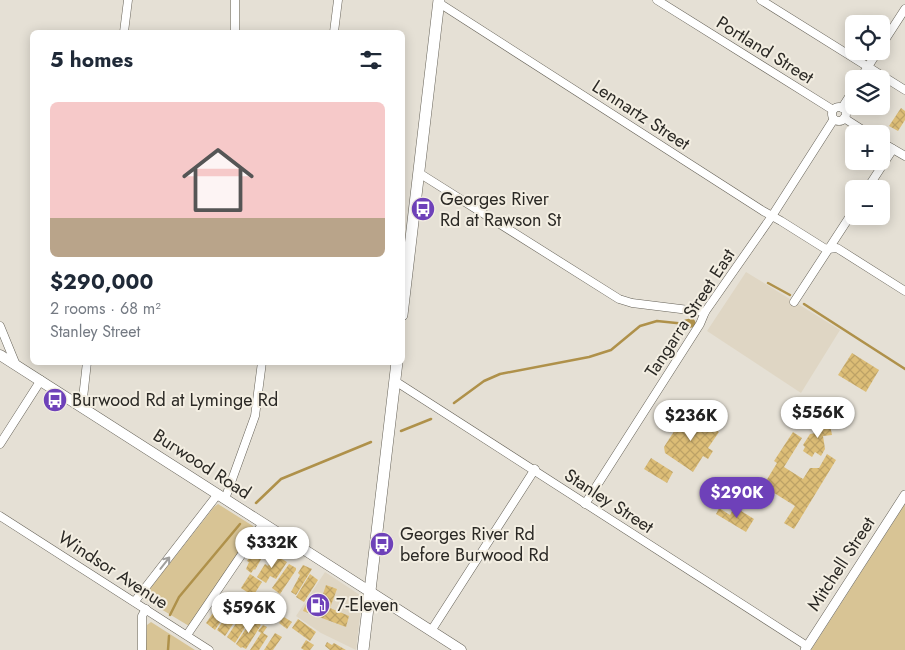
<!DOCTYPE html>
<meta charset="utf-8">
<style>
:root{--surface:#fff;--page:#f6f6f7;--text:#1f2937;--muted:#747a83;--line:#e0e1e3;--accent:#6e41b9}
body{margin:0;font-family:Jost,sans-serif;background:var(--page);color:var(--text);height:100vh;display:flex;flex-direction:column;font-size:19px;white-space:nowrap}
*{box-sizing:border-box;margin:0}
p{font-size:16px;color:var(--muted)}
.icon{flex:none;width:28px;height:28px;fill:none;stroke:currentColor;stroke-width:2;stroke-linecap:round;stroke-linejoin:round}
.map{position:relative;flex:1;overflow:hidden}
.panel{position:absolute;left:30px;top:30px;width:375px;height:335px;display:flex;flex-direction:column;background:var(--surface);border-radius:8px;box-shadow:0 2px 12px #0003}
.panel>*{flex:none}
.buttons{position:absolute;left:845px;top:15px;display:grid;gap:10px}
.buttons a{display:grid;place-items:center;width:45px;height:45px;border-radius:8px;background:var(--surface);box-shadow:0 2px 12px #0003;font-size:25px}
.price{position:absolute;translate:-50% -42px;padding:0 11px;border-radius:18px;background:#fff;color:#222;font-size:16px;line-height:32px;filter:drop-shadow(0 1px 2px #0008)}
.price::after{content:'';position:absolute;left:50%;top:30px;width:15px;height:11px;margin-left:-8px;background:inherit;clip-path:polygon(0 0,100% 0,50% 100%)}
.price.current{background:var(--accent);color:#fff}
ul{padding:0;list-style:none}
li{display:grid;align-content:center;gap:10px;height:265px;padding:0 20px}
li+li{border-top:1px solid var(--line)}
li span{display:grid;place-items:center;height:155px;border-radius:8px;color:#555}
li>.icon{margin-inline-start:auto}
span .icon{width:90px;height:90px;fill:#fffc;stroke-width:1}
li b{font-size:21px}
h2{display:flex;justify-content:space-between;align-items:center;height:60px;padding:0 20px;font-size:21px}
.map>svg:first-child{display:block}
</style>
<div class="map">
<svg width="905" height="650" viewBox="0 0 905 650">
<defs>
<pattern id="building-cross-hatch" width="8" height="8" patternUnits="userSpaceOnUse" patternTransform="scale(1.25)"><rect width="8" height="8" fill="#dcbd76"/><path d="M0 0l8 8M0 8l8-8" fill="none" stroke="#bda266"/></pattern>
</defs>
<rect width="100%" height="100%" fill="#e5e0d5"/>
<g fill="#dfd6c4">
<path d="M746 272 840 330 801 393 707 331Z"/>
<path d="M325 572 360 595 362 600 356 650 321 633 296 616Z"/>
</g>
<g fill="#d8c495">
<path d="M218 504 253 526 254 531 189 626 146 600 145 595 214 507Z"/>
<path d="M905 504V650H811Z"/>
<path d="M151 622 195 650H146L147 625Z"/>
</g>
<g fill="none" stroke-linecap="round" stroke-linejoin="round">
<g stroke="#af914a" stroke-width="2.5">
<path d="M768 283 790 295"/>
<path d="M804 304 905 369"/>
<path d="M454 403 484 381 500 374 589 357 611 350 640 326 657 321 686 324"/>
<path d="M401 431 431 419"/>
<path d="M256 503 281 479 371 442"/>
<path d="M170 615 179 597 240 524"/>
<path d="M168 650 169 636"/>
</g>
<path stroke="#af914a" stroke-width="9" d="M686 324 691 323"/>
</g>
<g fill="url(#building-cross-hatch)">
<path d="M901 108 905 111V120L898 131 889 126Z"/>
<path d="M852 353 879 370 866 392 838 375Z"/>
<path d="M687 411 719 432 708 448 713 451 708 459 703 456 693 472 665 453 664 447Z"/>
<path d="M829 420 832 435 823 436 825 449 821 456 815 452 812 457 803 451 805 447 803 445 810 434 816 433 814 423Z"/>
<path d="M793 432 802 438 784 467 803 479 810 468H819L827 454 836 460 794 529 784 523 795 506 763 486 777 463 774 461Z"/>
<path d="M651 458 673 472 667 483 644 469Z"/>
<path d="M719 508 730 515 733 509 737 511 738 509 754 519 746 532 716 514Z"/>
<path d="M261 543H263L270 547 271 550 267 555 264 554 255 570 254 569 251 573 246 569 249 562 247 561 250 556 252 557Z"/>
<path d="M275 555 287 562 276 579 270 576 266 583 257 577 265 564 268 566Z"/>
<path d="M289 564 296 568V570L280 594 272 588Z"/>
<path d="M303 565 312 569 296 595 291 592 300 575 298 573Z"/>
<path d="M250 574 262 582 253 596 241 588Z"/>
<path d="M310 574 318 580 304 602 296 597Z"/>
<path d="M326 585 337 589 330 608 349 616 346 627 303 611 308 599 320 603Z"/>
<path d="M226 592 235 598 230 606 221 600Z"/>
<path d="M225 607 229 609 215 630 206 623 215 610 218 612 220 609 223 611Z"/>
<path d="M228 613 232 616 230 618 235 621 225 636 217 630Z"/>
<path d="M241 616 249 621 235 643 227 637Z"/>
<path d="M284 617 292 622 287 629 279 623Z"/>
<path d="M252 619 261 625 246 649 242 647 241 648 236 644Z"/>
<path d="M298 619 316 632 310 641 292 628Z"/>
<path d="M263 625 267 627 263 633 268 636 259 650H250L261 633 258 631Z"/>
<path d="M275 633 282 637 273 650H264Z"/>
<path d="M306 640 314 645 310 650H304L301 648Z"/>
<path d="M327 642 332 645 334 643 346 650H330L325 646Z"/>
</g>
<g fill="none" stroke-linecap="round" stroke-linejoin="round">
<g stroke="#666258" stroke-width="9">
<g id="minor">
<path d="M657 0 833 110"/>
<path d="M761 0 905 90"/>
<path d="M439 3 763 211 781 221 824 248 828 249 837 248 905 291"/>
<path d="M124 32 128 0"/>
<path d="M235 32V0"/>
<path d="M334 32 338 0"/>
<path d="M881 46 905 9"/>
<path d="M860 79 878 51"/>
<circle cx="839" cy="114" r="7"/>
<path d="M842 108 854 89"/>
<path d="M844 118 869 134"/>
<path d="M881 142 905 156"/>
<path d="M419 173 619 299 632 303 705 312"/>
<path d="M867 189 893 149"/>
<path d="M794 302 854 210"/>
<path d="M0 326 16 365"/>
<path d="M395 381 807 646"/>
<path d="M82 407 87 362"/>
<path d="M0 444 41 380"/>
<path d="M225 499 255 416 262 362"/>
<path d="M585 504 700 324 705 312 772 216 834 119"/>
<path d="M0 516 209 650"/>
<path d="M135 601 218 494"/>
<path d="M431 631 535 469"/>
<path d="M187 635 263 523"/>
<path d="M142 650V616L146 609"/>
</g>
</g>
<g stroke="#666258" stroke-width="10">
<path id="tertiary" d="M805 650 905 495"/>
</g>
<g stroke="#666258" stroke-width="11">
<path id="secondary" d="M0 355 461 650"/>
</g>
<g stroke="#666258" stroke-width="12">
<g id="primary">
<path d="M402 315 439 0"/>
<path d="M363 650 397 362"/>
</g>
</g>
<use href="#minor" stroke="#fff" stroke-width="8"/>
<use href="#tertiary" stroke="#fff" stroke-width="9"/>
<use href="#secondary" stroke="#fff" stroke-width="10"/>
<use href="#primary" stroke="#fff" stroke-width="11"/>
</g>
<defs><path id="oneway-shaft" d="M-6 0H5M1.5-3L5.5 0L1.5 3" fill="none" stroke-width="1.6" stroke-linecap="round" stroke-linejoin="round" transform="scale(1.25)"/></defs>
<use stroke="#a09f9d" href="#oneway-shaft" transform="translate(165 563) rotate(-52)"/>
<defs>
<g id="bus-disc" transform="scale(1.25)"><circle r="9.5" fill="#6e41b9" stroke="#f3eee2"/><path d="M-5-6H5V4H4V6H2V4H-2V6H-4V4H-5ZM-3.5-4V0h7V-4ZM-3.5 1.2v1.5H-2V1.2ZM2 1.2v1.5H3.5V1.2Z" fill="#fff"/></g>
<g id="fuel-disc" transform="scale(1.25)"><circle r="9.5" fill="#6e41b9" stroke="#f3eee2"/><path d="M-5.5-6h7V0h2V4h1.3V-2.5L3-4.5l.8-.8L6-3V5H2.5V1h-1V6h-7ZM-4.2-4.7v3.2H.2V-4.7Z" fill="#fff"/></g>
</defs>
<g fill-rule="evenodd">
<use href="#bus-disc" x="423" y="209"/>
<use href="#bus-disc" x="55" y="400"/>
<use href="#bus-disc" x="382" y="544"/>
<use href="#fuel-disc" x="318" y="605"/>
</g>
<g text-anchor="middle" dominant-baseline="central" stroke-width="4" stroke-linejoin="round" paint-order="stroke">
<g font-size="18" fill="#2b2925" stroke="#f3eee2">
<text transform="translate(765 50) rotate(32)">Portland Street</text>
<text transform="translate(641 115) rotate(33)">Lennartz Street</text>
<text transform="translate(690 313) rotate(-57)">Tangarra Street East</text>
<text transform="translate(202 464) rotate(33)">Burwood Road</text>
<text transform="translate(609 501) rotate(33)">Stanley Street</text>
<text transform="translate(841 564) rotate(-57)">Mitchell Street</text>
<text transform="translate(113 570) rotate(33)">Windsor Avenue</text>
</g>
<g font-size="18" fill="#2b2925" stroke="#f3eee2" text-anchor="start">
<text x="440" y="199">Georges River<tspan x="440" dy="21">Rd at Rawson St</tspan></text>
<text x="72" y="400">Burwood Rd at Lyminge Rd</text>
<text x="400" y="534">Georges River Rd<tspan x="400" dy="21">before Burwood Rd</tspan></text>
<text x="336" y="605">7-Eleven</text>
</g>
</g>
</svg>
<div class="buttons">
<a><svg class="icon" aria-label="locate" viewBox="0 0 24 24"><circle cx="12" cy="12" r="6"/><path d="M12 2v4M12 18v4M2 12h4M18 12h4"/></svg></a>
<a><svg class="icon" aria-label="layers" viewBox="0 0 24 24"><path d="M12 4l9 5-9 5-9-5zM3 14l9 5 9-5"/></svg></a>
<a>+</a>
<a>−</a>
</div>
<b class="price" style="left:818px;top:439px">$556K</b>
<b class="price" style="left:691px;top:442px">$236K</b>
<b class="price current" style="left:737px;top:519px">$290K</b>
<b class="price" style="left:272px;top:569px">$332K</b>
<b class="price" style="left:249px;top:634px">$596K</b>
<section class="panel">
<h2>5 homes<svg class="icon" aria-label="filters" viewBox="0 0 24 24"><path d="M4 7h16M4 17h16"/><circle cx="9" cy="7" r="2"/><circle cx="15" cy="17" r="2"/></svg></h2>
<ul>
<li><span style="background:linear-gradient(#f6c9c9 75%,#b9a48a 0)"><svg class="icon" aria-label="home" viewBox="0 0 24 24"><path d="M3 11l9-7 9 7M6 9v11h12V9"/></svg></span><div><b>$290,000</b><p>2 rooms · 68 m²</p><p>Stanley Street</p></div></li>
</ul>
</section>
</div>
